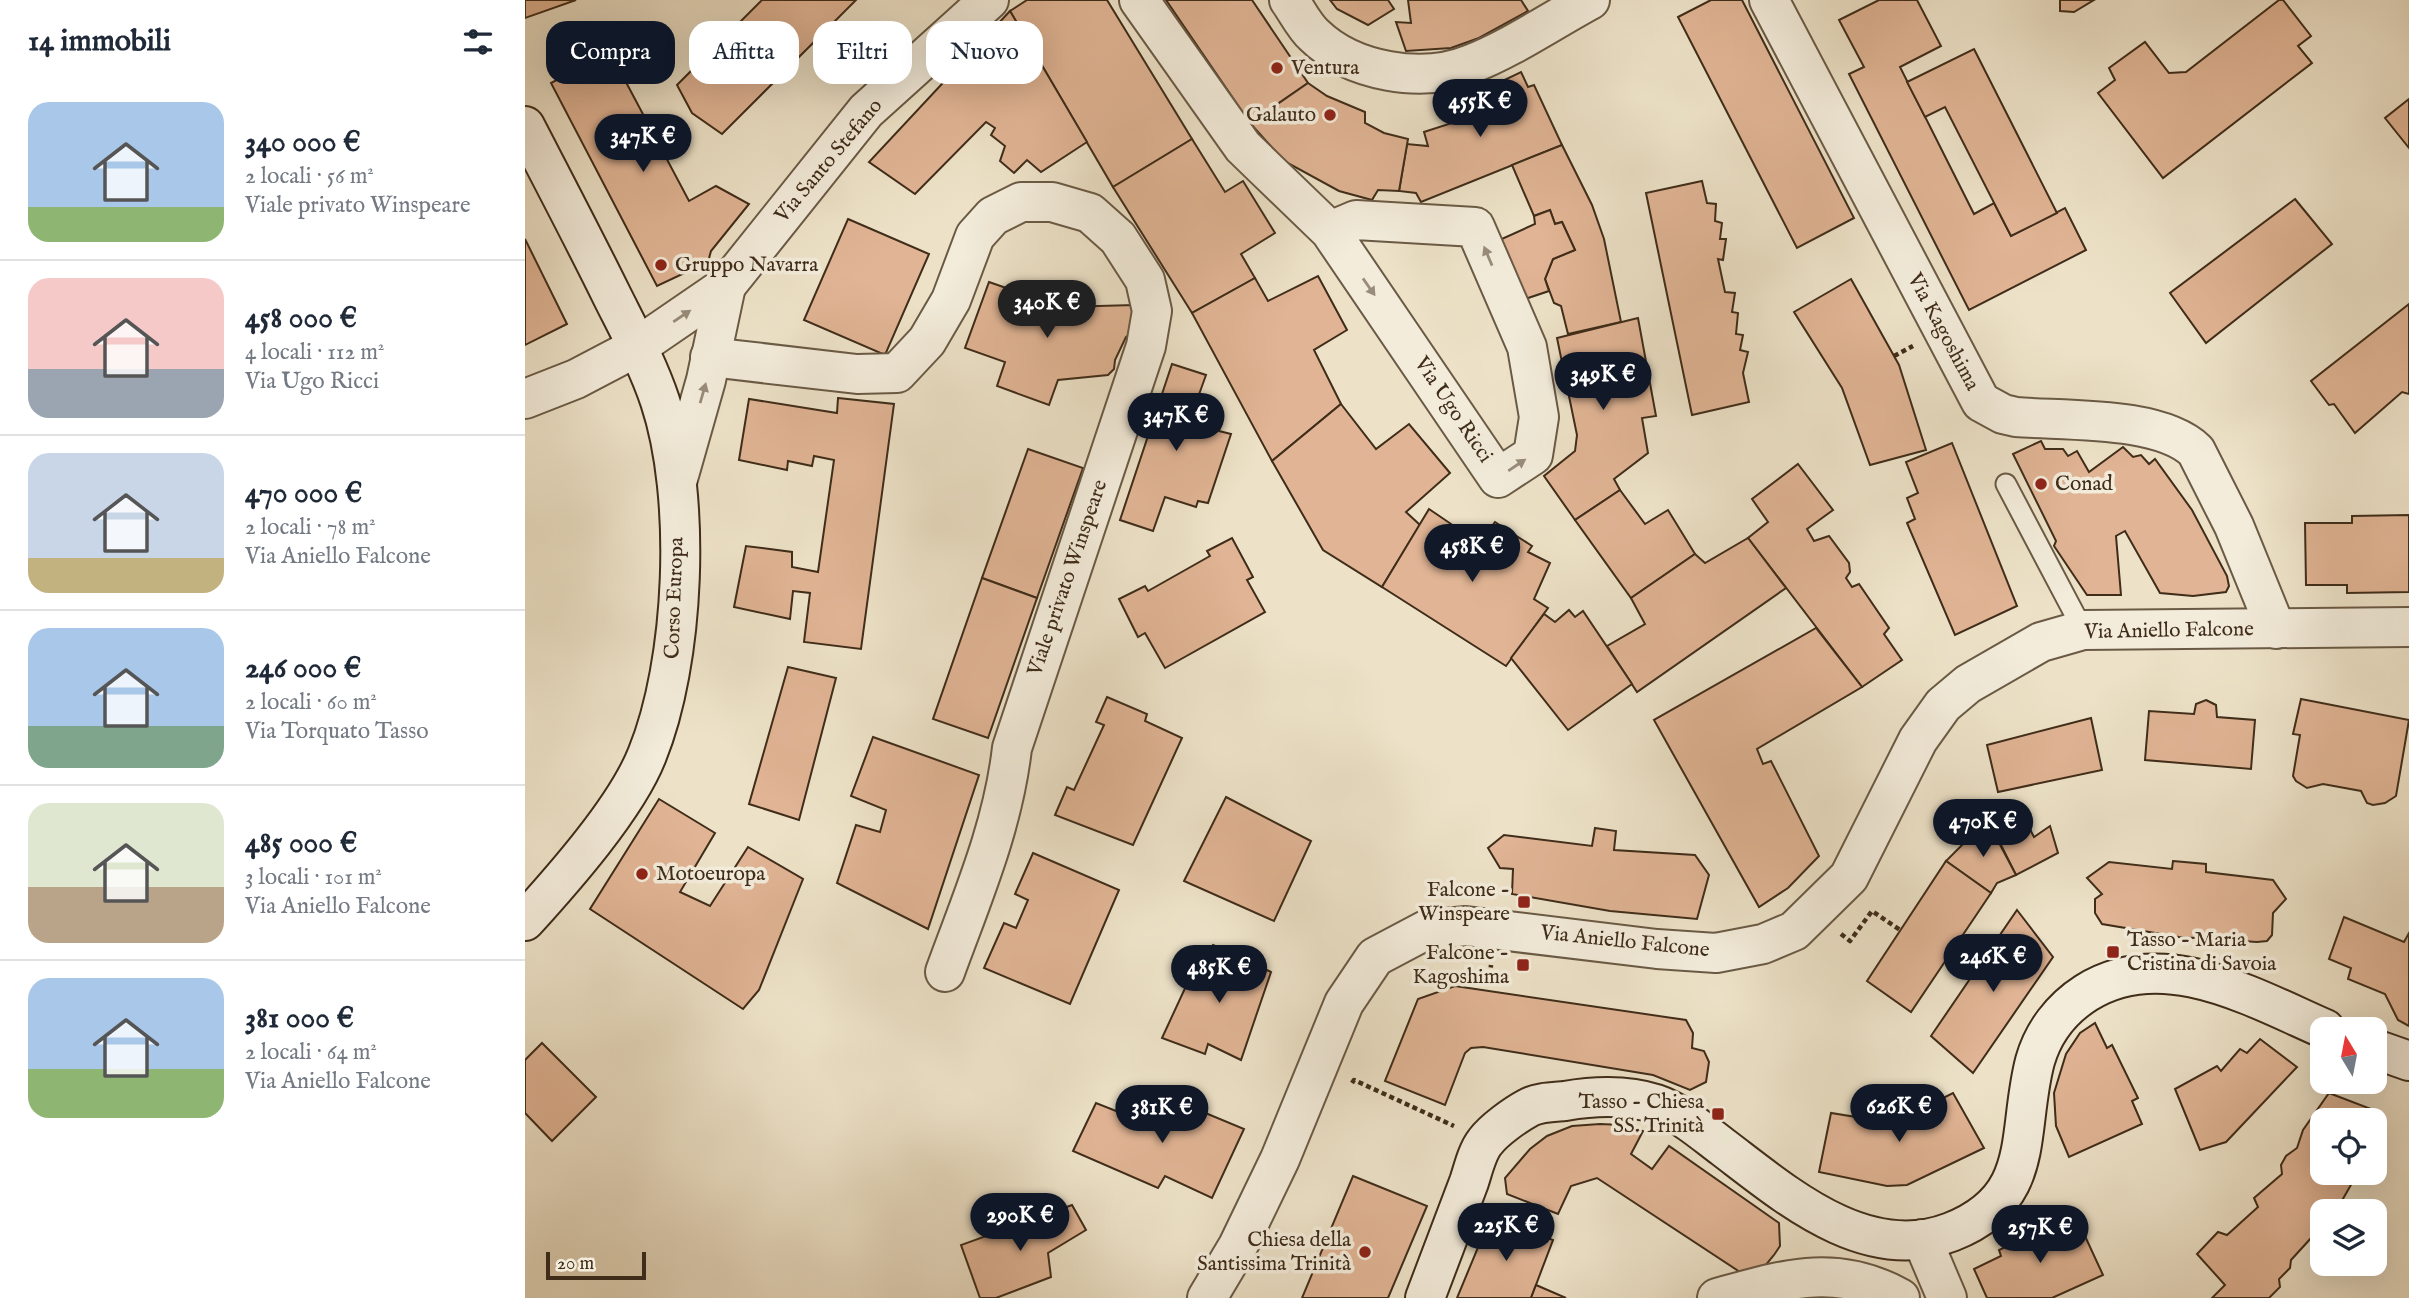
<!DOCTYPE html>
<html lang="it">
<meta charset="utf-8">
<style>
:root{--surface:#fff;--page:#f6f6f7;--text:#1f2937;--muted:#747a83;--line:#e0e1e3;--accent:#111827}
body{margin:0;font-family:"IM FELL English",serif;background:var(--page);color:var(--text);height:100vh;display:flex;flex-direction:column;font-size:26px;white-space:nowrap}
*{box-sizing:border-box;margin:0}
p{font-size:23px;color:var(--muted)}
.icon{flex:none;width:38px;height:38px;fill:none;stroke:currentColor;stroke-width:2;stroke-linecap:round;stroke-linejoin:round}
.map{position:relative;flex:1;overflow:hidden}
.panel{display:flex;flex-direction:column;background:var(--surface);width:525px}
.panel>*{flex:none}
.banner{position:absolute;left:21px;top:21px;width:665px;height:63px;display:flex;gap:14px}
.needle{width:46px;rotate:350deg}
.controls{position:absolute;left:1785px;top:1017px;display:grid;gap:14px}
.controls a{display:grid;place-items:center;width:77px;height:77px;border-radius:14px;background:var(--surface);box-shadow:0 7px 28px #0002;font-size:35px}
.scale{position:absolute;left:21px;bottom:18px;width:100px;box-sizing:border-box;padding-left:7px;border:4px solid #3f2c19;border-top:0;font-size:19px;line-height:24px;white-space:nowrap;color:#3f2c19;-webkit-text-stroke:5px #f3ecdb;paint-order:stroke}
.price{position:absolute;translate:-50% -60px;padding:0 16px;border-radius:24px;background:var(--accent);color:#fff;font-size:23px;line-height:46px;filter:drop-shadow(0 2px 4px #0008)}
.price::after{content:'';position:absolute;left:50%;top:42px;width:21px;height:16px;margin-left:-10px;background:inherit;clip-path:polygon(0 0,100% 0,50% 100%)}
.price.on{background:#222;color:#fff}
ul{padding:0;list-style:none}
li{display:flex;align-items:center;gap:21px;height:175px;padding:0 28px}
li+li{border-top:2px solid var(--line)}
li span{display:grid;place-items:center;flex:none;width:196px;height:140px;border-radius:21px;color:#555}
li>.icon{margin-inline-start:auto}
span .icon{width:84px;height:84px;fill:#fffc;stroke-width:1}
li b{font-size:30px}
h2{display:flex;justify-content:space-between;align-items:center;height:84px;padding:0 28px;font-size:30px}
.chip{padding:0 24px;border-radius:21px;background:var(--surface);box-shadow:0 7px 28px #0002;font-size:24px;line-height:63px}
.chip.on{background:var(--accent);color:#fff}
main{display:flex;flex:1;min-height:0}
.map>svg:first-child{display:block}
</style>
<main>
<section class="panel">
<h2>14 immobili<svg class="icon" aria-label="filters" viewBox="0 0 24 24"><path d="M4 7h16M4 17h16"/><circle cx="9" cy="7" r="2"/><circle cx="15" cy="17" r="2"/></svg></h2>
<ul>
<li><span style="background:linear-gradient(#a9c7e8 75%,#8fb573 0)"><svg class="icon" aria-label="home" viewBox="0 0 24 24"><path d="M3 11l9-7 9 7M6 9v11h12V9"/></svg></span><div><b>340 000 €</b><p>2 locali · 56 m²</p><p>Viale privato Winspeare</p></div></li>
<li><span style="background:linear-gradient(#f6c9c9 65%,#9aa5b1 0)"><svg class="icon" aria-label="home" viewBox="0 0 24 24"><path d="M3 11l9-7 9 7M6 9v11h12V9"/></svg></span><div><b>458 000 €</b><p>4 locali · 112 m²</p><p>Via Ugo Ricci</p></div></li>
<li><span style="background:linear-gradient(#c9d6e8 75%,#c2b280 0)"><svg class="icon" aria-label="home" viewBox="0 0 24 24"><path d="M3 11l9-7 9 7M6 9v11h12V9"/></svg></span><div><b>470 000 €</b><p>2 locali · 78 m²</p><p>Via Aniello Falcone</p></div></li>
<li><span style="background:linear-gradient(#a9c7e8 70%,#7fa58c 0)"><svg class="icon" aria-label="home" viewBox="0 0 24 24"><path d="M3 11l9-7 9 7M6 9v11h12V9"/></svg></span><div><b>246 000 €</b><p>2 locali · 60 m²</p><p>Via Torquato Tasso</p></div></li>
<li><span style="background:linear-gradient(#dfe7d0 60%,#b9a48a 0)"><svg class="icon" aria-label="home" viewBox="0 0 24 24"><path d="M3 11l9-7 9 7M6 9v11h12V9"/></svg></span><div><b>485 000 €</b><p>3 locali · 101 m²</p><p>Via Aniello Falcone</p></div></li>
<li><span style="background:linear-gradient(#a9c7e8 65%,#8fb573 0)"><svg class="icon" aria-label="home" viewBox="0 0 24 24"><path d="M3 11l9-7 9 7M6 9v11h12V9"/></svg></span><div><b>381 000 €</b><p>2 locali · 64 m²</p><p>Via Aniello Falcone</p></div></li>
</ul>
</section>
<div class="map">
<svg width="1884" height="1298" viewBox="0 0 1884 1298">
<rect width="100%" height="100%" fill="#ede2c8"/>
<filter id="stains"><feTurbulence type="fractalNoise" baseFrequency=".00286" numOctaves="4"/><feColorMatrix values="0 0 0 0 .2 0 0 0 0 .09 0 0 0 0 .02 0 0 0 .5 -.17"/></filter>
<radialGradient id="worn" r=".72"><stop offset=".6" stop-color="#630" stop-opacity="0"/><stop offset="1" stop-color="#630" stop-opacity=".3"/></radialGradient>
<g fill="#e0b494" stroke="#3f2c19" stroke-width="2">
<path d="M0 0H51L0 18Z"/>
<path d="M237 0H331L197 134 167 113 152 85Z"/>
<path d="M502 0H582L667 139 588 187 485 11Z"/>
<path d="M641 0H727L783 83 725 123Z"/>
<path d="M805 0H863L869 9 843 25 812 9Z"/>
<path d="M883 0H996L1003 11 954 38 926 48 881 51 871 22 886 23Z"/>
<path d="M1186 0H1217L1329 218 1272 248 1153 17Z"/>
<path d="M1354 0H1392L1416 46 1375 67 1449 214 1469 203 1486 236 1540 208 1561 250 1444 310 1324 74 1339 67 1314 20Z"/>
<path d="M1535 0H1569L1549 12 1535 11Z"/>
<path d="M1754 0H1758L1786 36 1773 46 1787 63 1638 178 1573 93 1590 80 1584 68 1620 42 1644 73 1661 72Z"/>
<path d="M485 11 562 142 516 172 502 160 489 173 475 161 480 146 466 135 470 128 461 122 390 194 344 162Z"/>
<path d="M1449 49 1532 213 1486 236 1420 107 1400 117 1382 82Z"/>
<path d="M85 52 164 201 191 186 224 204 186 251 183 262 132 286 26 83Z"/>
<path d="M996 72 1003 87 1009 85 1037 145 896 202 891 193 874 191 882 144 903 146 899 132 927 123 921 108Z"/>
<path d="M783 83 802 96 840 112V123L859 133 883 139 874 191 853 190 847 200 814 191 759 161 725 123Z"/>
<path d="M1884 99V148L1860 118Z"/>
<path d="M667 139 700 192 718 181 750 233 716 254 730 278 667 313 588 187Z"/>
<path d="M1037 145 1067 205 1079 239 1096 322 1043 334 1036 306 1029 303 1020 279 1028 259 1050 250 1037 222 1030 224 1025 210 1009 216 987 165Z"/>
<path d="M1177 181 1182 203 1191 204 1190 221 1197 223 1195 239H1201L1198 260 1193 259 1200 292 1210 293 1207 312 1213 313 1211 334 1218 335 1215 350 1223 352 1218 373 1224 402 1167 415 1121 193Z"/>
<path d="M1770 199 1807 244 1681 343 1645 293Z"/>
<path d="M1025 210 1030 224 1037 222 1050 250 1028 259 1020 279 1024 291 994 301 970 242 1010 224 1009 216Z"/>
<path d="M323 219 404 254 360 355 279 320Z"/>
<path d="M0 239 42 324 0 345Z"/>
<path d="M793 276 822 330 789 350 816 404 747 461 667 313 730 278 743 301Z"/>
<path d="M1326 279 1374 365 1401 450 1345 465 1317 388 1269 312Z"/>
<path d="M464 282 536 307 609 305V332L601 337 590 360 589 369 583 375 533 380 524 405 472 386 480 362 440 348Z"/>
<path d="M1884 304V394L1877 392 1830 433 1809 404 1804 405 1786 381Z"/>
<path d="M1113 318 1131 416 1117 418 1123 453 1089 479 1095 490 1050 520 1019 476 1050 451 1052 435 1032 338Z"/>
<path d="M647 364 681 375 667 414 697 423 694 431 706 434 683 503 673 501 671 507 640 497 628 531 595 520Z"/>
<path d="M313 398 369 404 336 649 279 642 285 593 268 591 265 619 209 607 221 546 267 552V567L293 572 309 460 289 456 287 466 263 461 262 470 214 460 224 399 312 413Z"/>
<path d="M816 404 851 449 884 424 925 473 881 512 895 525 857 587 798 550 747 461Z"/>
<path d="M1516 441 1520 449H1538L1543 456 1552 451 1564 472 1598 447 1608 457 1616 455 1624 464 1630 459 1667 510 1702 576 1704 586 1701 592 1668 596 1635 593 1600 531 1591 536 1596 595H1562L1529 546 1531 541 1488 454Z"/>
<path d="M1427 443 1492 606 1430 635 1382 523 1390 519 1382 498 1393 493 1381 462Z"/>
<path d="M503 449 558 468 512 598 457 578Z"/>
<path d="M1273 464 1308 510 1282 529 1289 541 1304 536 1324 563 1325 572 1321 578 1327 587 1334 584 1364 628 1359 634 1377 660 1337 687 1223 538 1243 522 1227 499Z"/>
<path d="M1095 490 1120 524 1143 510 1170 554 1106 598 1050 520Z"/>
<path d="M904 509 954 543 970 522 1007 546 1003 552 1025 563 1009 599 1023 608 981 666 857 587Z"/>
<path d="M1884 515V592L1822 593V585H1781L1780 523H1827V516Z"/>
<path d="M707 538 728 577 722 580 740 612 640 668 620 633 613 637 594 599 620 586 623 591 685 556 682 551Z"/>
<path d="M1223 538 1261 588 1112 692 1082 646 1120 624 1106 598 1170 554 1180 563Z"/>
<path d="M457 578 512 598 463 738 408 719Z"/>
<path d="M1044 610 1050 617 1058 611 1107 684 1043 730 986 658 1019 614 1030 622Z"/>
<path d="M1291 628 1337 687 1232 749 1238 764 1246 761 1294 856 1263 888 1234 907 1129 720Z"/>
<path d="M263 667 311 678 274 820 224 804Z"/>
<path d="M582 697 622 714 620 721 657 738 608 845 530 815 542 787 549 790 579 725 571 722Z"/>
<path d="M1776 699 1884 720 1871 796 1860 803 1848 805 1842 803 1836 791 1798 784 1782 788 1771 781 1768 776 1775 735 1768 734Z"/>
<path d="M1681 700 1691 705 1692 717 1730 720 1726 769 1620 760 1624 711 1669 714 1671 704Z"/>
<path d="M1566 718 1577 770 1473 792 1462 745Z"/>
<path d="M348 737 454 775 403 929 312 883 331 825 355 832 361 810 326 796Z"/>
<path d="M701 797 786 841 749 921 659 881Z"/>
<path d="M134 799 190 833 155 892 185 906 223 847 278 879 234 990 218 1009 65 909Z"/>
<path d="M1499 818 1509 837 1525 826 1533 853 1491 875 1469 831Z"/>
<path d="M1462 820 1491 875 1472 883 1466 893 1421 861Z"/>
<path d="M1070 828 1091 831 1089 850 1170 855 1184 875 1172 919 1085 911 987 894 988 869 975 868 963 848 979 835 1067 846Z"/>
<path d="M508 853 594 890 545 1004 459 968 479 923 491 928 503 900 490 894Z"/>
<path d="M1421 861 1466 893 1386 1012 1342 981Z"/>
<path d="M1648 861 1681 864V872L1748 880 1761 899 1748 913 1747 935 1742 941 1732 942 1654 937 1577 924 1570 913V899L1577 894 1562 878 1584 862 1647 869Z"/>
<path d="M1492 910 1528 957 1448 1073 1406 1036Z"/>
<path d="M1819 917 1879 942 1884 933V1026L1873 1020 1860 994 1823 979 1826 968 1804 959Z"/>
<path d="M688 945 746 972 716 1060 683 1044 680 1054 637 1038 668 971 677 974Z"/>
<path d="M930 986 1161 1020 1168 1033 1167 1048 1179 1051 1184 1062 1181 1082 1165 1090 1128 1075 958 1047 946 1048 940 1053 920 1105 860 1081 893 999Z"/>
<path d="M1570 1023 1582 1048 1587 1045 1613 1098 1607 1101 1617 1124 1544 1157 1531 1126 1529 1093 1541 1054 1555 1033Z"/>
<path d="M1735 1039 1772 1067 1701 1142 1675 1150 1650 1089 1692 1066 1696 1071 1715 1049 1722 1053Z"/>
<path d="M17 1043 71 1097 27 1141 0 1113V1060Z"/>
<path d="M1428 1093 1459 1148 1382 1185 1362 1186 1294 1172 1306 1113 1356 1121 1358 1114 1377 1112 1380 1117Z"/>
<path d="M1804 1093 1854 1112 1850 1124V1120H1797V1172H1833L1831 1176 1811 1211H1797V1226L1766 1260 1765 1268 1754 1279 1755 1287 1744 1298H1687L1700 1285 1672 1254 1693 1232 1702 1235 1733 1207 1729 1198 1757 1174 1756 1165 1761 1156 1772 1148 1778 1130Z"/>
<path d="M642 1097 719 1129 687 1198 640 1176 633 1188 548 1151 571 1103 629 1126Z"/>
<path d="M1075 1124 1098 1125 1118 1131 1106 1154 1127 1169 1144 1146 1254 1223 1255 1246 1249 1255 1240 1266 1218 1274 1072 1178 1046 1186 1033 1214 982 1194 980 1178 1005 1149 1022 1136 1047 1126Z"/>
<path d="M828 1176 902 1206 863 1298H777Z"/>
<path d="M547 1205 561 1230 523 1253 526 1277 471 1298H455L436 1245Z"/>
<path d="M966 1216 1028 1240 1006 1298H932Z"/>
<path d="M1553 1221 1578 1275 1527 1298H1462L1449 1269 1476 1256 1474 1250 1489 1243 1486 1238 1508 1229 1511 1234 1526 1227 1529 1232Z"/>
<path d="M1011 1285 1041 1298H1006Z"/>
</g>
<g fill="none" stroke-linecap="round" stroke-linejoin="round">
<g stroke="#6a5a45" stroke-width="23">
<path id="service" d="M1481 484 1558 630"/>
</g>
<g stroke="#6a5a45" stroke-width="42">
<g id="minor">
<path d="M614 0 718 147 805 231 973 478 1008 455 1014 417 1002 347 950 227 831 220 805 231"/>
<path d="M764 0C772 11 779 26 789 35 827 72 897 84 946 64 987 48 1026 21 1065 0"/>
<path d="M1244 0 1456 402 1478 414 1491 417C1541 421 1635 416 1671 451L1709 526 1751 629"/>
<path d="M185 357 332 374 372 373 402 341 426 300 450 236 468 216 496 202H527L565 213 593 238 620 280 627 311 621 346 487 748C478 827 447 898 420 972"/>
<path d="M0 399 51 379 112 347 201 286 341 111 464 0"/>
<path d="M152 482 181 380 201 286"/>
<path d="M1397 1239 1422 1298"/>
<path d="M1192 1298C1258 1280 1310 1262 1375 1298"/>
</g>
</g>
<g stroke="#6a5a45" stroke-width="42">
<path id="tertiary" d="M682 1298 713 1246 755 1159 819 1003 850 957 901 930 941 926 1132 949 1191 953 1238 944 1269 931 1324 877 1393 740 1418 705 1443 684 1516 642 1558 630 1884 627"/>
</g>
<g stroke="#3f2c19" stroke-width="42">
<g id="secondary">
<path d="M0 126C29 182 59 239 87 296 104 330 123 365 135 401 167 497 160 662 122 755 101 808 39 878 0 921"/>
<path d="M1850 1049 1884 1061"/>
<path d="M900 1298C915 1259 929 1221 944 1182 948 1170 952 1152 960 1142 969 1130 990 1115 1003 1108 1013 1102 1029 1102 1040 1101 1069 1096 1103 1095 1131 1104 1155 1112 1179 1133 1199 1148 1261 1195 1341 1265 1426 1232 1513 1198 1491 1133 1510 1061 1518 1033 1536 1009 1561 993 1637 945 1727 997 1800 1029"/>
</g>
</g>
<g stroke="#3f2c19" stroke-width="4.5" stroke-dasharray="5 3.5" stroke-linecap="butt">
<path d="M1369 356 1388 346"/>
<path d="M1316 934 1325 941 1347 911 1375 930"/>
<path d="M965 976 966 965"/>
<path d="M827 1083 829 1080 929 1126"/>
</g>
<use href="#service" stroke="#f3ecdb" stroke-width="19"/>
<use href="#minor" stroke="#f3ecdb" stroke-width="38"/>
<use href="#tertiary" stroke="#f3ecdb" stroke-width="38"/>
<use href="#secondary" stroke="#f3ecdb" stroke-width="38"/>
</g>
<defs><path id="oneway-solid" d="M-6-.8H1V-3.2L6.5 0L1 3.2V.8H-6Z" transform="scale(1.75)"/></defs>
<g fill="#998c7a">
<use href="#oneway-solid" transform="translate(963 256) rotate(-113)"/>
<use href="#oneway-solid" transform="translate(844 287) rotate(55)"/>
<use href="#oneway-solid" transform="translate(157 316) rotate(-34)"/>
<use href="#oneway-solid" transform="translate(178 393) rotate(-74)"/>
<use href="#oneway-solid" transform="translate(992 465) rotate(-34)"/>
</g>
<g fill="#8f2418" stroke="#f3ecdb" stroke-width="2.5">
<circle cx="752" cy="68" r="7"/>
<circle cx="805" cy="115" r="7"/>
<circle cx="136" cy="265" r="7"/>
<circle cx="1516" cy="484" r="7"/>
<circle cx="117" cy="874" r="7"/>
<rect x="992" y="895" width="14" height="14" rx="3.5"/>
<rect x="1581" y="945" width="14" height="14" rx="3.5"/>
<rect x="991" y="958" width="14" height="14" rx="3.5"/>
<rect x="1186" y="1107" width="14" height="14" rx="3.5"/>
<circle cx="840" cy="1252" r="7"/>
</g>
<g text-anchor="middle" dominant-baseline="central" stroke-width="7" stroke-linejoin="round" paint-order="stroke">
<g font-size="21" fill="#3f2c19" stroke="#f3ecdb" text-anchor="start">
<text x="766" y="68">Ventura</text>
<text x="791" y="115" text-anchor="end">Galauto</text>
<text x="150" y="265">Gruppo Navarra</text>
<text x="1530" y="484">Conad</text>
<text x="131" y="874">Motoeuropa</text>
<text x="985" y="890" text-anchor="end">Falcone -<tspan x="985" dy="24">Winspeare</tspan></text>
<text x="1602" y="940">Tasso - Maria<tspan x="1602" dy="24">Cristina di Savoia</tspan></text>
<text x="984" y="953" text-anchor="end">Falcone -<tspan x="984" dy="24">Kagoshima</tspan></text>
<text x="1179" y="1102" text-anchor="end">Tasso - Chiesa<tspan x="1179" dy="24">SS. Trinità</tspan></text>
<text x="826" y="1240" text-anchor="end">Chiesa della<tspan x="826" dy="24">Santissima Trinità</tspan></text>
</g>
<g font-size="21" fill="#3f2c19" stroke="#f3ecdb">
<text transform="translate(304 161) rotate(-50)">Via Santo Stefano</text>
<text transform="translate(1418 332) rotate(62)">Via Kagoshima</text>
<text transform="translate(928 410) rotate(56)">Via Ugo Ricci</text>
<text transform="translate(543 578) rotate(-71)">Viale privato Winspeare</text>
<text transform="translate(150 598) rotate(-88)">Corso Europa</text>
<text transform="translate(1644 631) rotate(-1)">Via Aniello Falcone</text>
<text transform="translate(1100 942) rotate(6)">Via Aniello Falcone</text>
</g>
</g>
<rect width="100%" height="100%" filter="url(#stains)"/>
<rect width="100%" height="100%" fill="url(#worn)"/>
</svg>
<div class="controls">
<a><svg class="needle" viewBox="-14 -14 28 28"><path d="M0-13l5 13h-10z" fill="#e53935"/><path d="M0 13l5-13h-10z" fill="#747a83"/></svg></a>
<a><svg class="icon" aria-label="locate" viewBox="0 0 24 24"><circle cx="12" cy="12" r="6"/><path d="M12 2v4M12 18v4M2 12h4M18 12h4"/></svg></a>
<a><svg class="icon" aria-label="layers" viewBox="0 0 24 24"><path d="M12 4l9 5-9 5-9-5zM3 14l9 5 9-5"/></svg></a>
</div>
<div class="scale">20 m</div>
<b class="price" style="left:955px;top:139px">455K €</b>
<b class="price" style="left:118px;top:174px">347K €</b>
<b class="price on" style="left:522px;top:340px">340K €</b>
<b class="price" style="left:1078px;top:412px">349K €</b>
<b class="price" style="left:651px;top:453px">347K €</b>
<b class="price" style="left:947px;top:584px">458K €</b>
<b class="price" style="left:1458px;top:859px">470K €</b>
<b class="price" style="left:1468px;top:994px">246K €</b>
<b class="price" style="left:694px;top:1005px">485K €</b>
<b class="price" style="left:1374px;top:1144px">626K €</b>
<b class="price" style="left:637px;top:1145px">381K €</b>
<b class="price" style="left:495px;top:1253px">290K €</b>
<b class="price" style="left:981px;top:1263px">225K €</b>
<b class="price" style="left:1515px;top:1265px">257K €</b>
<div class="banner">
<a class="chip on">Compra</a>
<a class="chip">Affitta</a>
<a class="chip">Filtri</a>
<a class="chip">Nuovo</a>
</div>
</div>
</main>
